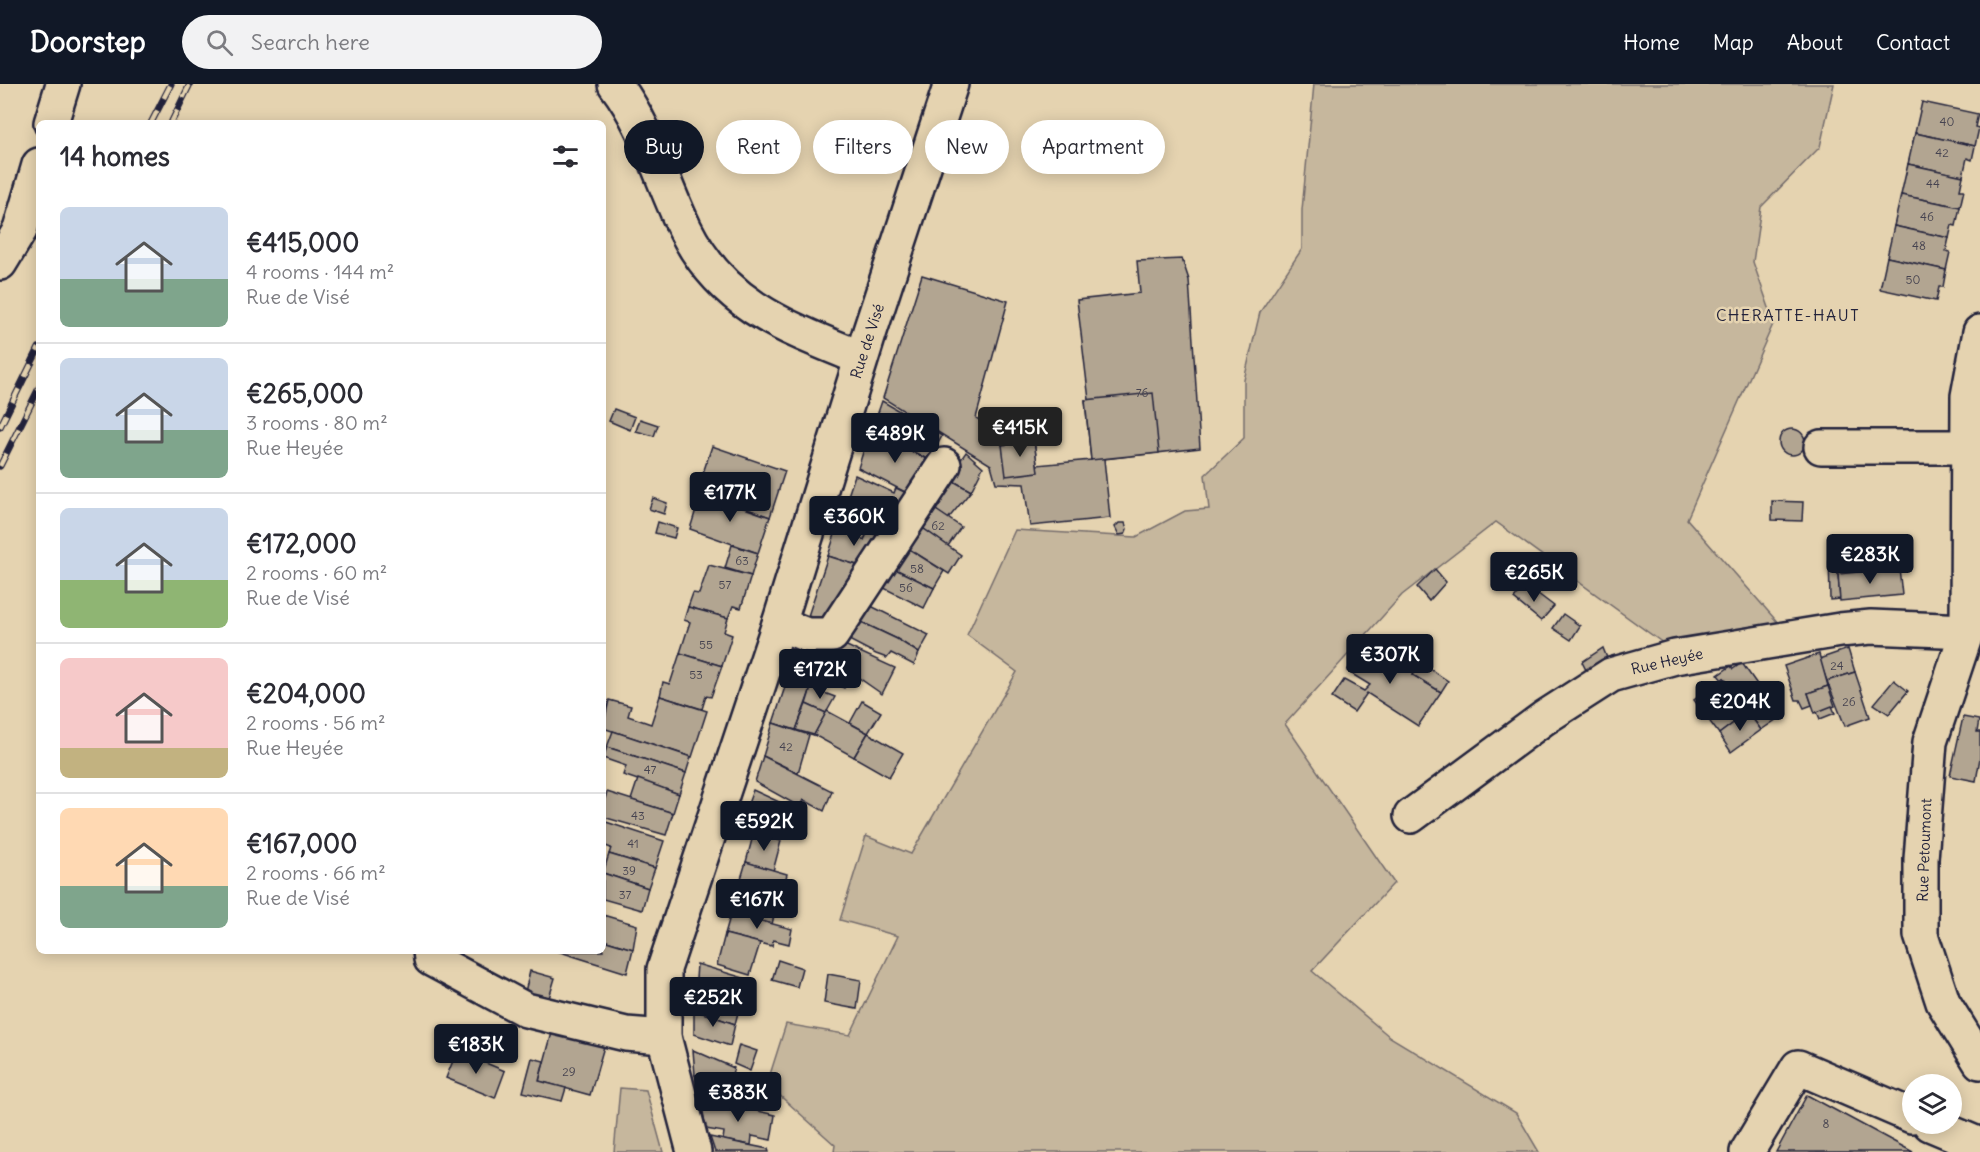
<!DOCTYPE html>
<meta charset="utf-8">
<style>
:root{--surface:#fff;--page:#f2f2f3;--text:#2b2b33;--muted:#7c7c81;--line:#e1e1e2;--accent:#111827}
body{margin:0;font-family:Delius,sans-serif;background:var(--page);color:var(--text);height:100vh;display:flex;flex-direction:column;font-size:22px;white-space:nowrap}
*{box-sizing:border-box;margin:0}
p{font-size:20px;color:var(--muted)}
.icon{flex:none;width:33px;height:33px;fill:none;stroke:currentColor;stroke-width:2;stroke-linecap:round;stroke-linejoin:round}
.map{position:relative;flex:1;overflow:hidden}
.details{position:absolute;left:36px;top:36px;width:570px;height:834px;display:flex;flex-direction:column;background:var(--surface);border-radius:9px;box-shadow:0 3px 15px #0003}
.details>*{flex:none}
.banner{position:absolute;left:624px;top:36px;width:570px;height:54px;display:flex;gap:12px}
.fabs{position:absolute;left:1902px;top:990px;display:grid;gap:12px}
.fabs a{display:grid;place-items:center;width:60px;height:60px;border-radius:50%;background:var(--surface);box-shadow:0 3px 15px #0003;font-size:30px}
.price{position:absolute;translate:-50% -51px;padding:0 14px;border-radius:6px;background:var(--accent);color:#fff;font-size:20px;line-height:39px;filter:drop-shadow(0 2px 3px #0008)}
.price::after{content:'';position:absolute;left:50%;top:36px;width:18px;height:14px;margin-left:-9px;background:inherit;clip-path:polygon(0 0,100% 0,50% 100%)}
.price.current{background:#222;color:#fff}
ul{padding:0;list-style:none}
li{display:flex;align-items:center;gap:18px;height:150px;padding:0 24px}
li+li{border-top:2px solid var(--line)}
li span{display:grid;place-items:center;flex:none;width:168px;height:120px;border-radius:9px;color:#555}
li>.icon{margin-inline-start:auto}
span .icon{width:72px;height:72px;fill:#fffc;stroke-width:1}
li b{font-size:26px}
h2{display:flex;justify-content:space-between;align-items:center;height:72px;padding:0 24px;font-size:26px}
.tag{padding:0 21px;border-radius:27px;background:var(--surface);box-shadow:0 3px 15px #0003;font-size:21px;line-height:54px}
.tag.current{background:var(--accent);color:#fff}
header{display:flex;align-items:center;gap:36px;box-sizing:border-box;height:84px;padding:0 30px;background:var(--accent);color:#fff}
header strong{font-size:28px}
nav{display:flex;gap:33px;margin-inline-start:auto;font-size:21px}
.search{width:420px;height:54px;background:var(--page);display:flex;align-items:center;gap:15px;box-sizing:border-box;padding:0 21px;border-radius:33px;color:var(--muted);font-size:22px}
.map>svg:first-child{display:block}
</style>
<header>
<strong>Doorstep</strong>
<div class="search"><svg class="icon" aria-label="search" viewBox="0 0 24 24"><circle cx="10" cy="10" r="6"/><path d="M15 15l6 6"/></svg>Search here</div>
<nav><a>Home</a><a>Map</a><a>About</a><a>Contact</a></nav>
</header>
<div class="map">
<svg width="1980" height="1068" viewBox="0 0 1980 1068">
<rect width="100%" height="100%" fill="#e5d3b0"/>
<filter id="ink" filterUnits="userSpaceOnUse"><feTurbulence type="fractalNoise" baseFrequency=".0167" numOctaves="2"/><feDisplacementMap in="SourceGraphic" scale="12" xChannelSelector="R" yChannelSelector="G"/><feConvolveMatrix kernelMatrix="1 2 1 2 8 2 1 2 1" color-interpolation-filters="sRGB"/></filter>
<g filter="url(#ink)">
<g fill="#c6b79d" stroke="#746c6c" stroke-width="1.5">
<path d="M1314 0H1834L1820 63 1761 123 1753 178 1774 238 1687 435 1788 550 1663 559 1496 438 1402 511 1285 640 1394 799 1312 887 1390 953 1516 1029 1539 1068H834L835 1061 767 1000 786 940 850 951 898 852 840 836 866 752 911 770 1017 588 967 551 1015 446 1136 453 1185 427 1209 425 1205 391 1244 354V296L1260 228 1302 165V126Z"/>
<path d="M620 1004 646 1006 663 1068H614Z"/>
</g>
<g fill="#b2a591" stroke="#22223b" stroke-width="1.5">
<path d="M1922 18 1978 30 1975 43 1979 44 1975 62 1915 49Z"/>
<path d="M1915 49 1975 62 1972 76 1967 74 1963 92 1908 80Z"/>
<path d="M1908 80 1963 92 1960 106H1964L1960 123 1901 111Z"/>
<path d="M1901 111 1960 123 1956 142 1952 141 1949 154 1894 142Z"/>
<path d="M1894 142 1949 154 1946 167 1950 168 1946 186 1887 173Z"/>
<path d="M1887 173 1946 186 1943 203H1939L1936 217 1880 205Z"/>
<path d="M1182 175 1189 196 1200 364 1104 375 1110 434 1030 442 1024 400 996 399 991 381 883 314 922 191 1008 217 976 334 999 348 1002 361 1034 356 1037 381 1091 376 1085 316H1089L1077 216 1140 209 1137 177Z"/>
<path d="M1153 309 1159 369 1091 376 1085 316Z"/>
<path d="M882 317 942 352 929 376 872 346Z"/>
<path d="M614 325 635 333 630 346 609 337Z"/>
<path d="M640 335 658 341 654 352 636 347Z"/>
<circle cx="1792" cy="358" r="13"/>
<path d="M870 346 938 381 915 413 858 384Z"/>
<path d="M1034 356 1038 388 1006 392 1002 361Z"/>
<path d="M712 362 785 387 770 433 697 407Z"/>
<path d="M966 368 983 383 971 407 948 394Z"/>
<path d="M855 391 894 409 896 404 915 413 883 453 868 448 864 456 837 444Z"/>
<path d="M948 394 971 407 948 435 927 420Z"/>
<path d="M701 409 770 433 758 469 690 445Z"/>
<path d="M653 414 667 419 664 430 649 425Z"/>
<path d="M1772 417 1803 418 1802 437 1772 436Z"/>
<path d="M927 420 961 443 948 462 914 438Z"/>
<path d="M658 438 677 444 674 454 655 449Z"/>
<path d="M914 438 961 471 949 490 901 460Z"/>
<path d="M1119 439H1125L1127 445 1125 450 1119 451 1115 443Z"/>
<path d="M837 444 864 456 868 448 883 453 863 483 828 472Z"/>
<path d="M901 460 944 487 934 504 889 482Z"/>
<path d="M732 461 758 469 751 492 725 484Z"/>
<path d="M1897 464 1901 488 1899 484 1838 490 1840 515 1830 516 1829 470Z"/>
<path d="M828 472 863 483 822 538 808 532Z"/>
<path d="M709 481 751 492 741 524 733 522 728 534 688 523 693 509 699 510Z"/>
<path d="M889 482 934 504 924 524 878 501Z"/>
<path d="M1899 484 1902 511 1840 517 1838 490Z"/>
<path d="M1435 485 1446 498 1429 517 1417 503Z"/>
<path d="M1525 500 1554 522 1541 537 1514 515Z"/>
<path d="M867 520 929 551 919 569 897 555 859 537Z"/>
<path d="M688 523 728 534 724 548 732 551 722 582 680 569 690 538 684 536Z"/>
<path d="M1563 530 1580 542 1571 556 1553 544Z"/>
<path d="M859 537 897 555 919 569 914 581 891 569 887 574 876 570 849 556Z"/>
<path d="M838 558 895 584 882 610 856 592 826 579Z"/>
<path d="M1388 558 1421 579 1413 591 1441 608 1418 642 1367 609 1354 628 1332 614 1344 596 1364 607 1370 601 1347 587 1360 568 1375 578Z"/>
<path d="M1603 564 1609 579 1588 590 1582 578Z"/>
<path d="M1848 565 1855 588 1827 597 1819 575Z"/>
<path d="M680 569 722 582 711 613 706 612 702 625 660 612 663 598 670 600Z"/>
<path d="M1819 570 1828 602 1808 609 1812 621 1804 624 1800 616H1796L1784 582Z"/>
<path d="M826 579 850 590 844 604 822 593Z"/>
<path d="M1421 579 1448 597 1441 608 1413 591Z"/>
<path d="M1742 579 1780 633 1761 646 1724 594 1722 596 1718 591 1731 582 1733 585Z"/>
<path d="M790 588 814 596 796 646 773 639Z"/>
<path d="M1855 588 1870 633 1845 642 1827 597Z"/>
<path d="M1724 594 1748 628 1719 650 1694 616Z"/>
<path d="M1894 596 1908 607 1889 630 1874 620Z"/>
<path d="M1828 602 1835 622 1815 629 1808 609Z"/>
<path d="M811 604 835 613 826 629 806 620Z"/>
<path d="M660 612 707 627 692 673 603 644 609 616 631 622 628 632 651 640Z"/>
<path d="M862 617 881 628 868 649 850 639Z"/>
<path d="M806 620 826 629 814 651 796 646Z"/>
<path d="M1832 622 1835 629 1820 635 1817 628Z"/>
<path d="M827 627 868 649 854 673 814 651Z"/>
<path d="M1748 628 1761 646 1731 668 1719 650Z"/>
<path d="M1963 633 1979 636 1977 648H1980V674L1976 697 1950 692Z"/>
<path d="M773 639 809 651 798 689 763 672Z"/>
<path d="M613 647 691 673 686 689 607 663Z"/>
<path d="M868 649 903 669 889 693 854 673Z"/>
<path d="M607 663 686 689 679 710 623 691 626 682 603 674Z"/>
<path d="M763 672 832 707 824 727 804 716 800 723 755 698Z"/>
<path d="M638 695 679 710 673 729 631 716Z"/>
<path d="M753 706 805 730 797 749 745 728Z"/>
<path d="M607 708 673 729 666 751 603 733V721Z"/>
<path d="M603 737 664 757 655 784 609 770 611 764 603 761Z"/>
<path d="M754 748 781 757 773 787 746 778Z"/>
<path d="M609 770 655 784 648 804 603 789Z"/>
<path d="M746 778 787 790 779 821 737 808Z"/>
<path d="M603 789 648 804 642 826 603 815Z"/>
<path d="M737 808 777 819 772 840 731 829Z"/>
<path d="M731 829 792 845 789 860 773 856 772 862 725 850Z"/>
<path d="M603 831 637 841 633 865 603 856Z"/>
<path d="M725 850 760 859 750 891 717 881Z"/>
<path d="M603 856 633 865 627 889 557 867H603Z"/>
<path d="M778 876 802 884 797 903 772 896Z"/>
<path d="M697 880 747 895 735 940 694 926Z"/>
<path d="M530 887 555 894 549 914 525 908Z"/>
<path d="M828 890 861 896 857 925 824 919Z"/>
<path d="M694 926 735 940 730 962 694 950Z"/>
<path d="M553 945 605 959 590 1011 539 997Z"/>
<path d="M739 961 757 967 750 987 734 980Z"/>
<path d="M693 966 734 984 728 1001 695 991Z"/>
<path d="M457 967 505 987 495 1014 446 994Z"/>
<path d="M532 974 544 977 539 997 566 1004 562 1017 523 1008Z"/>
<path d="M695 991 738 1005 737 1022 729 1020V1024L701 1017Z"/>
<path d="M1807 1011 1913 1068H1776Z"/>
<path d="M701 1017 729 1024V1020L775 1031 771 1056 752 1052 751 1061 723 1056 724 1048 706 1045Z"/>
<path d="M710 1053 768 1065 769 1068H715Z"/>
</g>
<g fill="none" stroke-linecap="round" stroke-linejoin="round">
<g stroke="#22223b" stroke-width="38">
<g id="minor">
<path d="M615 0C648 43 661 96 685 145 723 222 787 244 861 274"/>
<path d="M51 39 63 0"/>
<path d="M0 179 20 146 39 81"/>
<path d="M1980 248 1968 312 1967 547 1930 658 1921 775V851L1943 918 1980 978"/>
<path d="M1821 363H1967"/>
<path d="M779 540 807 551H832L944 381"/>
<path d="M1411 732 1544 634 1611 591 1675 573 1840 546 1871 543 1967 547"/>
<path d="M430 867 431 875 526 926 626 950 664 953"/>
<path d="M1930 1040 1980 1061"/>
<path d="M694 1068 664 953V885L779 540 870 247 951 0"/>
<path d="M1747 1068 1798 983 1912 1032"/>
</g>
</g>
<use href="#minor" stroke="#e5d3b0" stroke-width="33"/>
<g stroke="#22223b" stroke-width="7">
<g id="rail">
<path d="M151 39 171 0"/>
<path d="M171 39 190 0"/>
<path d="M0 343 39 264"/>
<path d="M0 382 39 304"/>
</g>
</g>
<use href="#rail" stroke="#e5d3b0" stroke-width="4.5" stroke-dasharray="14" stroke-linecap="butt"/>
</g>
</g>
<g text-anchor="middle" dominant-baseline="central" stroke-width="5" stroke-linejoin="round" paint-order="stroke">
<g font-size="12" fill="#464350">
<text x="1947" y="37">40</text>
<text x="1942" y="68">42</text>
<text x="1933" y="99">44</text>
<text x="1927" y="132">46</text>
<text x="1919" y="161">48</text>
<text x="1913" y="195">50</text>
<text x="1142" y="308">76</text>
<text x="938" y="441">62</text>
<text x="742" y="476">63</text>
<text x="917" y="484">58</text>
<text x="725" y="500">57</text>
<text x="906" y="503">56</text>
<text x="706" y="560">55</text>
<text x="1837" y="581">24</text>
<text x="696" y="590">53</text>
<text x="1849" y="617">26</text>
<text x="786" y="662">42</text>
<text x="650" y="685">47</text>
<text x="638" y="731">43</text>
<text x="633" y="759">41</text>
<text x="629" y="786">39</text>
<text x="625" y="810">37</text>
<text x="569" y="987">29</text>
<text x="1826" y="1039">8</text>
</g>
<g font-size="15" fill="#22223b" stroke="#e5d3b0">
<text transform="translate(867 257) rotate(-72)">Rue de Visé</text>
<text transform="translate(1667 577) rotate(-13)">Rue Heyée</text>
<text transform="translate(1924 766) rotate(-88)">Rue Petoumont</text>
</g>
<g font-size="16" letter-spacing="1.5" fill="#22223b" stroke="#e5d3b0">
<text x="1788" y="231">CHERATTE-HAUT</text>
</g>
</g>
</svg>
<div class="fabs">
<a><svg class="icon" aria-label="layers" viewBox="0 0 24 24"><path d="M12 4l9 5-9 5-9-5zM3 14l9 5 9-5"/></svg></a>
</div>
<b class="price current" style="left:1020px;top:374px">€415K</b>
<b class="price" style="left:895px;top:380px">€489K</b>
<b class="price" style="left:730px;top:439px">€177K</b>
<b class="price" style="left:854px;top:463px">€360K</b>
<b class="price" style="left:1870px;top:501px">€283K</b>
<b class="price" style="left:1534px;top:519px">€265K</b>
<b class="price" style="left:1390px;top:601px">€307K</b>
<b class="price" style="left:820px;top:616px">€172K</b>
<b class="price" style="left:1740px;top:648px">€204K</b>
<b class="price" style="left:764px;top:768px">€592K</b>
<b class="price" style="left:757px;top:846px">€167K</b>
<b class="price" style="left:713px;top:944px">€252K</b>
<b class="price" style="left:476px;top:991px">€183K</b>
<b class="price" style="left:738px;top:1039px">€383K</b>
<div class="banner">
<a class="tag current">Buy</a>
<a class="tag">Rent</a>
<a class="tag">Filters</a>
<a class="tag">New</a>
<a class="tag">Apartment</a>
</div>
<section class="details">
<h2>14 homes<svg class="icon" aria-label="filters" viewBox="0 0 24 24"><path d="M4 7h16M4 17h16"/><circle cx="9" cy="7" r="2"/><circle cx="15" cy="17" r="2"/></svg></h2>
<ul>
<li><span style="background:linear-gradient(#c9d6e8 60%,#7fa58c 0)"><svg class="icon" aria-label="home" viewBox="0 0 24 24"><path d="M3 11l9-7 9 7M6 9v11h12V9"/></svg></span><div><b>€415,000</b><p>4 rooms · 144 m²</p><p>Rue de Visé</p></div></li>
<li><span style="background:linear-gradient(#c9d6e8 60%,#7fa58c 0)"><svg class="icon" aria-label="home" viewBox="0 0 24 24"><path d="M3 11l9-7 9 7M6 9v11h12V9"/></svg></span><div><b>€265,000</b><p>3 rooms · 80 m²</p><p>Rue Heyée</p></div></li>
<li><span style="background:linear-gradient(#c9d6e8 60%,#8fb573 0)"><svg class="icon" aria-label="home" viewBox="0 0 24 24"><path d="M3 11l9-7 9 7M6 9v11h12V9"/></svg></span><div><b>€172,000</b><p>2 rooms · 60 m²</p><p>Rue de Visé</p></div></li>
<li><span style="background:linear-gradient(#f6c9c9 75%,#c2b280 0)"><svg class="icon" aria-label="home" viewBox="0 0 24 24"><path d="M3 11l9-7 9 7M6 9v11h12V9"/></svg></span><div><b>€204,000</b><p>2 rooms · 56 m²</p><p>Rue Heyée</p></div></li>
<li><span style="background:linear-gradient(#ffd9b3 65%,#7fa58c 0)"><svg class="icon" aria-label="home" viewBox="0 0 24 24"><path d="M3 11l9-7 9 7M6 9v11h12V9"/></svg></span><div><b>€167,000</b><p>2 rooms · 66 m²</p><p>Rue de Visé</p></div></li>
</ul>
</section>
</div>
